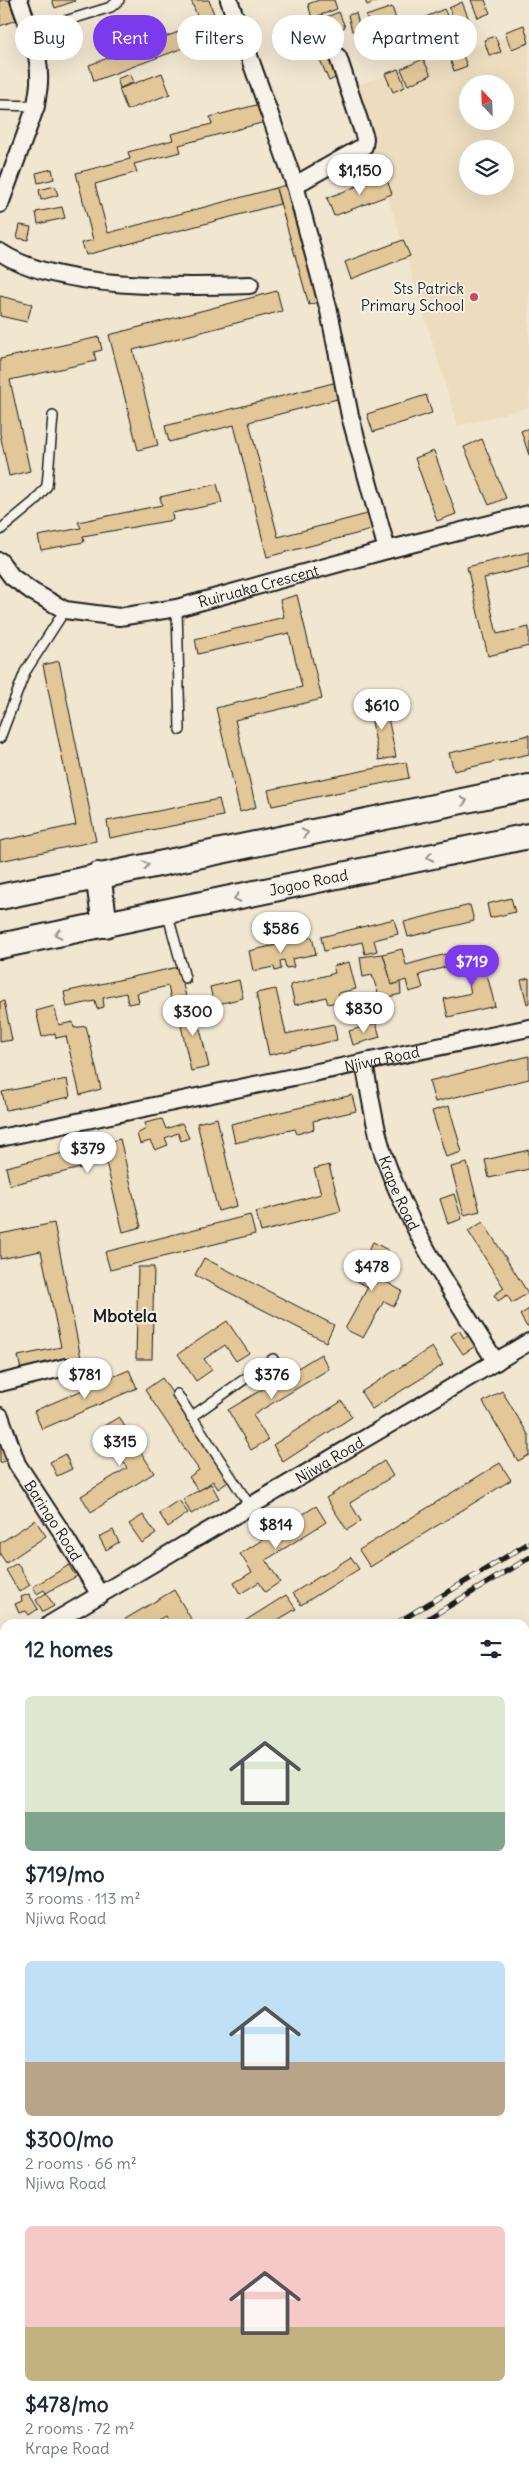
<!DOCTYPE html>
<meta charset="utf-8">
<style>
:root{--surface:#fff;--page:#f2f2f3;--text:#1f2937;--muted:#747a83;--accent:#7c3aed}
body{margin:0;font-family:Delius,sans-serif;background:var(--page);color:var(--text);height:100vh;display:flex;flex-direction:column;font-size:19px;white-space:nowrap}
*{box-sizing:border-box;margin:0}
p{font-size:16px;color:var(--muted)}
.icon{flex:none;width:28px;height:28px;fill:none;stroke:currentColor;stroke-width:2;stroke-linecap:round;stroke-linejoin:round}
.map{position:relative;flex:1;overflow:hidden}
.details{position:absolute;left:0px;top:1619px;width:530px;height:866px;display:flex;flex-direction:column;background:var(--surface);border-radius:15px 15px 0 0;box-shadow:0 5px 20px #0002}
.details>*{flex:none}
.top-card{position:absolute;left:15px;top:15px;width:500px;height:45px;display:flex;gap:10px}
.needle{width:32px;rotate:337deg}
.tools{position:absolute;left:459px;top:75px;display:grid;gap:10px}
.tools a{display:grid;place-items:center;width:55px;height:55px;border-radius:50%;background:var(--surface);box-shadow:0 5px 20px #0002;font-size:25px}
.price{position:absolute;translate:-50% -42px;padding:0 11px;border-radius:18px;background:#fff;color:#222;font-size:16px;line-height:32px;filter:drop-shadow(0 1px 2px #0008)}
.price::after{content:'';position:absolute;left:50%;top:30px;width:15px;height:11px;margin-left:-8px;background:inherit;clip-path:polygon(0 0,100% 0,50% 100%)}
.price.selected{background:var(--accent);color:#fff}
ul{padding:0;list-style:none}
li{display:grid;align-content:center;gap:10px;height:265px;padding:0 25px}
li span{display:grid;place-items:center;height:155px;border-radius:8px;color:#555}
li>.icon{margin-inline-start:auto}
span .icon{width:90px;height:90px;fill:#fffc;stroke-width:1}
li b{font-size:21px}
h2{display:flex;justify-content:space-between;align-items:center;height:60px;padding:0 25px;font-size:21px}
.chip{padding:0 18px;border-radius:22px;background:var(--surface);box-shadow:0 5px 20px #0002;font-size:18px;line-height:45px}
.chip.selected{background:var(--accent);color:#fff}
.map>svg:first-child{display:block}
</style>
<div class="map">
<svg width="529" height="2484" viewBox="0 0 529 2484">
<rect width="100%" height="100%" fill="#f1e6d0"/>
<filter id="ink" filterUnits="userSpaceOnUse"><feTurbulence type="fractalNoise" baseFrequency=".02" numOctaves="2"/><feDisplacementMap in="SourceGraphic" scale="10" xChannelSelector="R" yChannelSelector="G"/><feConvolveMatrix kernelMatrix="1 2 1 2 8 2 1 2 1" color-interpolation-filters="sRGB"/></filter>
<g filter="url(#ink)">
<path fill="#ecddbf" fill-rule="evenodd" d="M529 29V407L458 426 354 86ZM468 84H505V121H468ZM468 149H505V186H468Z"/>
<g fill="#e2c898" stroke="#1c1c1c">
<path d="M0 0H9L16 20 0 26Z"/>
<path d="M52 0H74L75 1 55 8Z"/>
<path d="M191 0H209L221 34 94 81 89 65 200 24Z"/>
<path d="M319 0H334L337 9 312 18 308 4Z"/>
<path d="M365 0H380L367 5Z"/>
<path d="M471 0H485L490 13 478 18Z"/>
<path d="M462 2 470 22 457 27 449 8Z"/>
<path d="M392 7 396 19 370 28 366 16Z"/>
<path d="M444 9 453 28 435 36 426 17Z"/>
<path d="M339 12 345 27 317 38 311 23Z"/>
<path d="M356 13 360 29 352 31 348 15Z"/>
<path d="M419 18 427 38 416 42 408 23Z"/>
<path d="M524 25 529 43 511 49 505 32Z"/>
<path d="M401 26 405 38 395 41 391 29Z"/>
<path d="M495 36 501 52 489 55 484 40Z"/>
<path d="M460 48 467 66 454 71 448 53Z"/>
<path d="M326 52 337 77 329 81 318 55Z"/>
<path d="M423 59 431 75 408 85 401 69Z"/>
<path d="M398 69 405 87 393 92 385 74Z"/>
<path d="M162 73 170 94 127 110 119 89Z"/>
<path d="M130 74 134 82 120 88 117 79Z"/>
<path d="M260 104 265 122 179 145 181 152 134 164 137 172 95 184 108 233 276 188 280 204 86 255 82 243 93 240 76 173 130 159 128 152 173 140 171 134 212 124 210 117Z"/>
<path d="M52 169 54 179 38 183 36 173Z"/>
<path d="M385 175 392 194 334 216 327 198Z"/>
<path d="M292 183 325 300 309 305 276 188Z"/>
<path d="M55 186 58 195 41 200 39 190Z"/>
<path d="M62 207 65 218 38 224 36 212Z"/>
<path d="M20 225 31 227 28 240 17 238Z"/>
<path d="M403 240 410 256 351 279 345 262Z"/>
<path d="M277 291 282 311 133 350 158 445 138 450 109 335Z"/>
<path d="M0 296 32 304 27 322 0 316Z"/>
<path d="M99 337 102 350 94 352 96 361 10 380 30 471 9 476 0 434V359Z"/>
<path d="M341 381 345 397 249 422 278 537 375 512 379 528 267 557 234 425 169 442 165 426Z"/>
<path d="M426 395 432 413 373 432 367 414Z"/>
<path d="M529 428V455L521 431Z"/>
<path d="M482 439 506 498 489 505 464 447Z"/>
<path d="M434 451 456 514 437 521 415 458Z"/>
<path d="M217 484 222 503 172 513 173 520 83 536 84 542 41 550 38 536 81 528 78 522 162 505 160 497Z"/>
<path d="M529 552V567L484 578 497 634 529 627V646L488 656 467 567Z"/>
<path d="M297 595 322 699 235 720 256 807 240 812 216 708 302 687 289 633 198 654 195 639 284 617 280 600Z"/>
<path d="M59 661 96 841 0 861V841L76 825 43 665Z"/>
<path d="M385 702 396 757 379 760 369 705Z"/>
<path d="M529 735V754L454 771 449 753Z"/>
<path d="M406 762 409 778 272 806 268 790Z"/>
<path d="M219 799 223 816 110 838 107 821Z"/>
<path d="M511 898 515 912 490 918 487 904Z"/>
<path d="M470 905 474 921 408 937 404 922Z"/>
<path d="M394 919 398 934 374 940 377 951 365 954 362 942 324 951 321 937Z"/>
<path d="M312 937 316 954 292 959 294 967 286 968 284 960 280 961 281 969 275 971 274 967 253 971 249 951Z"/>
<path d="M480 947 495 1006 448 1017 444 999 471 993 461 951Z"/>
<path d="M402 949 406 965 446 954 449 966 419 975 423 988 409 992 406 980 392 985 383 954Z"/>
<path d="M383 954 392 985 400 982 401 994 380 999 372 975 363 977 360 957Z"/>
<path d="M349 962 356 989 338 993 341 1001 328 1004 326 997 295 1005 290 985 335 973 333 966Z"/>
<path d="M187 965 191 983 183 985 186 996 171 999 168 986 137 993 139 1002 128 1004 126 993 103 998 104 1007 97 1009 95 1001 67 1007 64 992Z"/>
<path d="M529 978V1003L527 1004 521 980Z"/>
<path d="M239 980 243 998 214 1005 210 987Z"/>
<path d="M276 989 286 1034 334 1024 337 1040 269 1055 256 993Z"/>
<path d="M4 1001 12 1040 0 1042V1002Z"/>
<path d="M194 1003 209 1067 191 1071 177 1007Z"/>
<path d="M54 1006 59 1025 73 1022 74 1028 86 1026 101 1089 80 1095 66 1036 56 1038 55 1033 42 1037 36 1011Z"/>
<path d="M376 1023 380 1037 353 1045 349 1031Z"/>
<path d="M529 1056V1079L435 1102 429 1081Z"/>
<path d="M67 1079 70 1097 6 1110 2 1092Z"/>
<path d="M352 1095 356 1111 313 1121 314 1129 297 1134 295 1129 235 1143 231 1124Z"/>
<path d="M449 1106 462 1152 446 1157 432 1111Z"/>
<path d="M217 1118 237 1206 218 1211 197 1123Z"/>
<path d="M162 1119 166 1129 182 1123 189 1138 181 1141 178 1133 165 1138 168 1145 155 1150 150 1141 140 1144 137 1134 146 1129 145 1123Z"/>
<path d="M120 1139 141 1227 123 1232 106 1162 10 1185 6 1167Z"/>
<path d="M529 1150V1169L489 1178 485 1160Z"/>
<path d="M467 1163 480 1211 464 1215 451 1167Z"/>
<path d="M329 1165 341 1211 261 1232 256 1212 321 1194 314 1169Z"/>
<path d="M454 1194 462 1219 448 1224 440 1199Z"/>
<path d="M250 1215 255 1234 110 1270 105 1252Z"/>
<path d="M483 1222 528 1293 512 1303 507 1295 498 1301 494 1295 504 1288 468 1231Z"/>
<path d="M54 1223 81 1358 21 1370 18 1356 61 1347 41 1251 0 1259V1234Z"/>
<path d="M373 1242 388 1250 374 1275 402 1291 394 1306 384 1301 363 1338 345 1329 368 1287 353 1279Z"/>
<path d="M204 1258 334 1325 326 1342 195 1275Z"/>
<path d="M138 1267H154L152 1359H136Z"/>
<path d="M529 1309V1326L527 1327 520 1315Z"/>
<path d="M227 1321 249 1353 236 1361 225 1345 204 1359 212 1370 196 1381 178 1354Z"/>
<path d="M459 1330 464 1338 474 1332 477 1345 463 1354 451 1336Z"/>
<path d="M432 1347 443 1365 372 1409 361 1392Z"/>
<path d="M321 1354 329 1369 253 1415 268 1440 251 1450 228 1410Z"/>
<path d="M129 1370 137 1388 42 1429 34 1411Z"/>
<path d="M162 1378 231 1480 218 1489 213 1481 199 1491 189 1477 199 1470 145 1390Z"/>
<path d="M502 1391 529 1436V1455L518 1461 483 1402Z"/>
<path d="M342 1401 352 1417 283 1462 273 1445Z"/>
<path d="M119 1417 154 1473 91 1512 81 1496 127 1468 102 1427Z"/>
<path d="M0 1435 10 1459 0 1463Z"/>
<path d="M65 1454 72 1469 57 1476 50 1462Z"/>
<path d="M384 1461 393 1476 350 1503 361 1521 347 1530 326 1498Z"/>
<path d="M500 1463 511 1480 370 1567 359 1550Z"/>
<path d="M211 1484 219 1498 191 1514 183 1499Z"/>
<path d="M179 1500 188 1513 168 1527 159 1513Z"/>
<path d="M316 1506 326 1522 266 1560 280 1582 265 1592 259 1582 240 1594 234 1583 252 1572 240 1554Z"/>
<path d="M143 1515 156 1534 142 1543 129 1524Z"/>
<path d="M35 1520 46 1536 6 1563 0 1554V1543Z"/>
<path d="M113 1530 119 1542 106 1550 99 1537Z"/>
<path d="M351 1557 359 1569 301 1605 293 1593Z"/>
<path d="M17 1563 30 1585 19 1592 6 1570Z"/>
<path d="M69 1565 74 1574 83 1569 79 1575 46 1593 44 1590 37 1594 33 1587Z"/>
<path d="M174 1590 194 1624H170L165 1616 151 1624H117Z"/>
<path d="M46 1593 54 1606 43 1612 36 1600Z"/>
<path d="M29 1594 38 1609 29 1615 26 1611 19 1613 15 1604 22 1601 21 1597Z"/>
<path d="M286 1595 296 1609 271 1624H240Z"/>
<path d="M0 1687 5 1695V1713L0 1716Z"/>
<path d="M0 1720 5 1727V1763L0 1755Z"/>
<path d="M0 1776 5 1784 0 1789Z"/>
</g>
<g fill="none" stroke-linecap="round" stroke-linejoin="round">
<g stroke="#1c1c1c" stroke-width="12">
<g id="lane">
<path d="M29 32 111 7 119 0"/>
<path d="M0 105 36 106"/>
<path d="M0 530 34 502 47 486 53 416"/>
<path d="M177 608 180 730"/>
<path d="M0 738 25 672 65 610"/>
<path d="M167 912 185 978"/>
<path d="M177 1394 250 1506"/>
<path d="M191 1417 273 1359"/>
</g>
</g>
<g stroke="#1c1c1c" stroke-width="20">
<g id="street">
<path d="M229 0 295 185 329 311 350 416 387 550"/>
<path d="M295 185 364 146 365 138 338 57"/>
<path d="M0 204 36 106C37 96 40 85 39 75 39 50 27 24 19 0"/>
<path d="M0 252C57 290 182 287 250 285"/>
<path id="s1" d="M0 561 12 577 33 592 65 610 119 617 177 608 387 550 529 514"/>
<path id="s2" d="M364 1063C370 1093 374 1125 383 1153 408 1228 454 1296 496 1362"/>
<path id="s3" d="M0 1138 529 1028"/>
<path d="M0 1383 66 1367"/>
<path id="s4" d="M0 1416 17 1464 63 1534 100 1595"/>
<path id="s5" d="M50 1624 529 1342"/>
<path d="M0 1653 5 1650"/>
</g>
</g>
<g stroke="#1c1c1c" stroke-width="28">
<g id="secondary">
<path d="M98 875 105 925"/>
<path d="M0 897 529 787"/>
<path id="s6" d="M0 946 529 836"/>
</g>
</g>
<use href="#lane" stroke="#f7f3e8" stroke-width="9"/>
<use href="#street" stroke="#f7f3e8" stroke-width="16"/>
<use href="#secondary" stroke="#f7f3e8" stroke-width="24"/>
<g stroke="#1c1c1c" stroke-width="5.5">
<g id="rail">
<path d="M395 1624 529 1543"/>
<path d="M419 1624 529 1558"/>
<path d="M525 1674 529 1671"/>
<path d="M0 1862 5 1859"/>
<path d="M0 1876 5 1873"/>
<path d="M0 2003 5 2000"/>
</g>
</g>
<use href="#rail" stroke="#f7f3e8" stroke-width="4" stroke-dasharray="11" stroke-linecap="butt"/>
</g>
<defs><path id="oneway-chevron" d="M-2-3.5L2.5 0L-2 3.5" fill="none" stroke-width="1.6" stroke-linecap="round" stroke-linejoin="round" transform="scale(1.25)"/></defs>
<g stroke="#94928c">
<use href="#oneway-chevron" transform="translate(464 801) rotate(-12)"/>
<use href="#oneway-chevron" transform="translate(305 833) rotate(-12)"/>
<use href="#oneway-chevron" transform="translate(430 857) rotate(168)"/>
<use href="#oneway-chevron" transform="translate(146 865) rotate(-11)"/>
<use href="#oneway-chevron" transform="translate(237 898) rotate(168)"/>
<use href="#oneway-chevron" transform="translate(58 934) rotate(168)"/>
</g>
</g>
<circle fill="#d1495b" stroke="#f7f3e8" stroke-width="2" cx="474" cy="297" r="5"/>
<g text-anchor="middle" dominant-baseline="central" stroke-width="4" stroke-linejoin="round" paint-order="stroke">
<g font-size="15" fill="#1c1c1c" stroke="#f7f3e8" text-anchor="end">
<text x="464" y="288">Sts Patrick<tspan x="464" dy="17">Primary School</tspan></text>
</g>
<g font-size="15" fill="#1c1c1c" stroke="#f7f3e8">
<text stroke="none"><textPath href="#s1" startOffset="280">Ruiruaka Crescent</textPath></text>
<text stroke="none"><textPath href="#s6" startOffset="315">Jogoo Road</textPath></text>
<text stroke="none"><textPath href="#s3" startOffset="390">Njiwa Road</textPath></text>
<text stroke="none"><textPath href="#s2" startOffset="135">Krape Road</textPath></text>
<text stroke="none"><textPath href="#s5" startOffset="324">Njiwa Road</textPath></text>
<text stroke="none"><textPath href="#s4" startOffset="118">Baringo Road</textPath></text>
</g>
<g font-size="18" font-weight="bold" fill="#1c1c1c" stroke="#f7f3e8">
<text x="125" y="1315">Mbotela</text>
</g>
</g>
</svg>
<div class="tools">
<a><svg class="needle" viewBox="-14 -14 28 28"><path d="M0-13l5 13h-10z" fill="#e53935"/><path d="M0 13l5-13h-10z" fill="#747a83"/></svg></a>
<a><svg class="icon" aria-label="layers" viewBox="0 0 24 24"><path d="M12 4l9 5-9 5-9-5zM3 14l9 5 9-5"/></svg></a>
</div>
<b class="price" style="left:360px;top:196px">$1,150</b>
<b class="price" style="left:382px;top:731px">$610</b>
<b class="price" style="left:281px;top:954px">$586</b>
<b class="price selected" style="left:472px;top:987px">$719</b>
<b class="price" style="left:364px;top:1034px">$830</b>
<b class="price" style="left:193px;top:1037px">$300</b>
<b class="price" style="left:88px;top:1174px">$379</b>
<b class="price" style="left:372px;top:1292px">$478</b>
<b class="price" style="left:85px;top:1400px">$781</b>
<b class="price" style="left:272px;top:1400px">$376</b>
<b class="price" style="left:120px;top:1467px">$315</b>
<b class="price" style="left:276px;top:1550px">$814</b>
<div class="top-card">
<a class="chip">Buy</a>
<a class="chip selected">Rent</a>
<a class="chip">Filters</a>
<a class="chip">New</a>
<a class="chip">Apartment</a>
</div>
<section class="details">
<h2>12 homes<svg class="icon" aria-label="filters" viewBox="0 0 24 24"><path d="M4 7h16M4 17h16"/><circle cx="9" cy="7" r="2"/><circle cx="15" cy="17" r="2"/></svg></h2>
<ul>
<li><span style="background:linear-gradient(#dfe7d0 75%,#7fa58c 0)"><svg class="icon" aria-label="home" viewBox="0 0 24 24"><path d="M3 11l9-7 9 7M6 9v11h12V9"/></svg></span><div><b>$719/mo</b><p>3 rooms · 113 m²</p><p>Njiwa Road</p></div></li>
<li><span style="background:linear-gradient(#bfe0f5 65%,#b9a48a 0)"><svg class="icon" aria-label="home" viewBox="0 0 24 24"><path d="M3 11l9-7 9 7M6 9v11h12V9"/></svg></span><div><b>$300/mo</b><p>2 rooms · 66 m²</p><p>Njiwa Road</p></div></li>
<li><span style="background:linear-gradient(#f6c9c9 65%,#c2b280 0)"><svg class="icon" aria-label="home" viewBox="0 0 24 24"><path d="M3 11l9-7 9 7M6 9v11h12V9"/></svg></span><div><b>$478/mo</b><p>2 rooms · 72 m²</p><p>Krape Road</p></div></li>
</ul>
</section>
</div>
